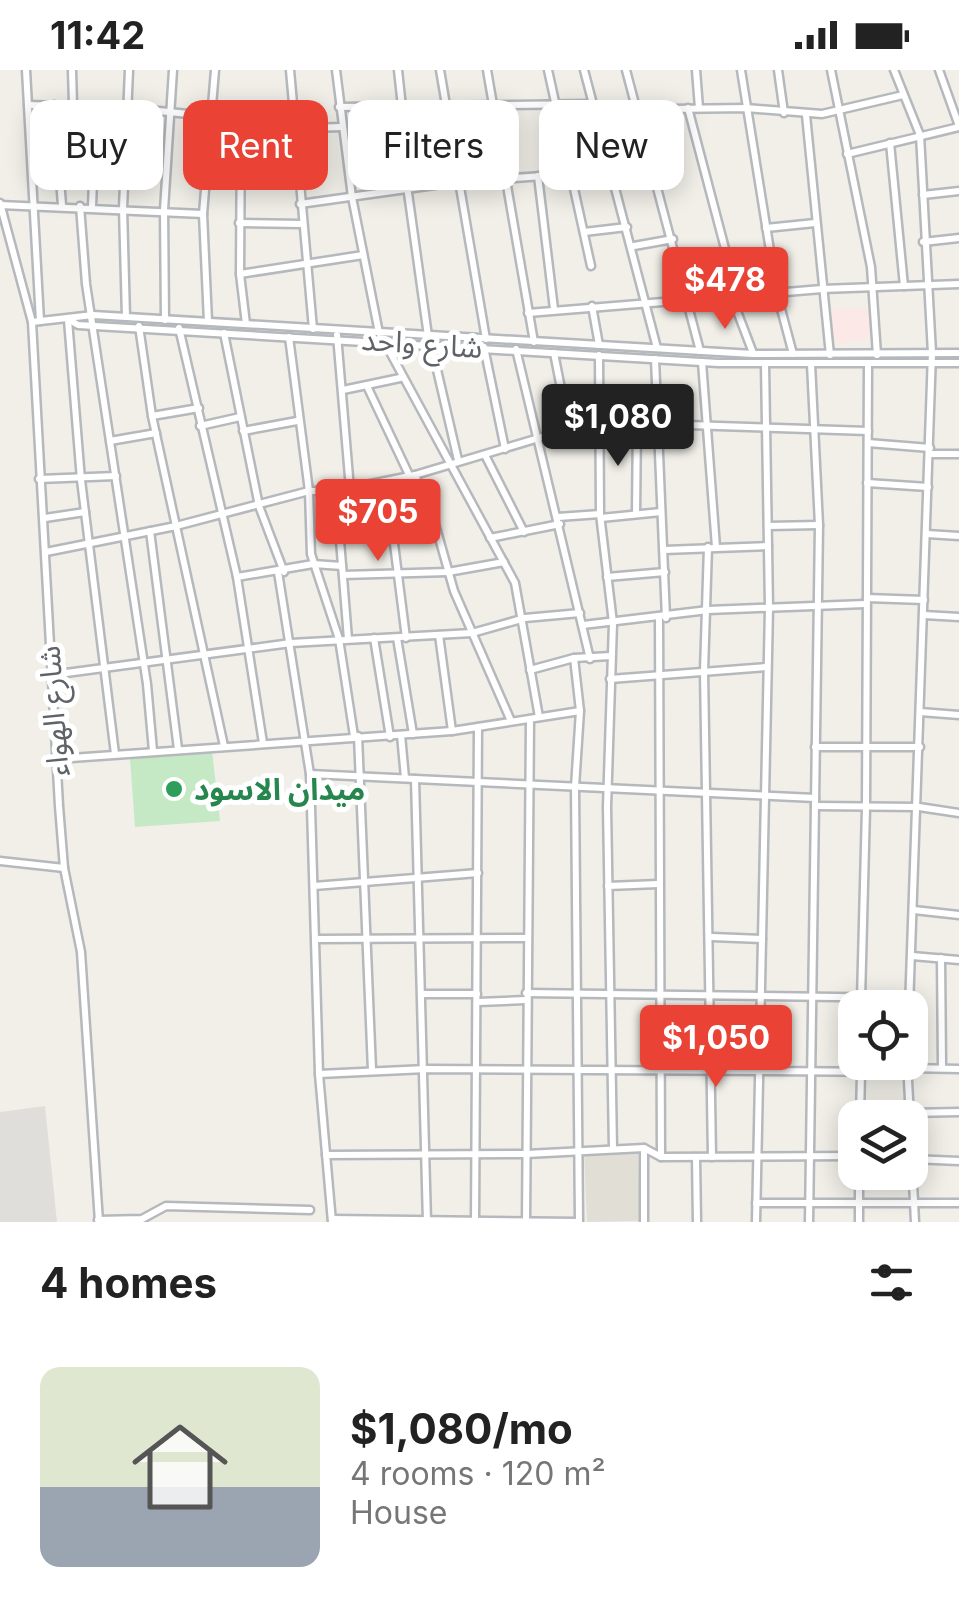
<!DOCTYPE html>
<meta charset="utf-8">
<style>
:root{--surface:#fff;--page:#f6f6f6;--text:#222;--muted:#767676;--accent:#ea4335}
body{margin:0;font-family:Inter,"Noto Sans Arabic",sans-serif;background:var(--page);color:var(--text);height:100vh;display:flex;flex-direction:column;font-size:38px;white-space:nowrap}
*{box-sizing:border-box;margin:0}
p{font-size:32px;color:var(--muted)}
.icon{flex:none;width:55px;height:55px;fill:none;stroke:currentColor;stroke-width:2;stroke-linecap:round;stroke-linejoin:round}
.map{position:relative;height:1152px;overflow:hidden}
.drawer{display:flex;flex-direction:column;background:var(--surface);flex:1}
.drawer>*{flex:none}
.banner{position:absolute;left:30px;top:30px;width:900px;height:90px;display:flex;gap:20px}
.tools{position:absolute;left:838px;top:920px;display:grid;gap:20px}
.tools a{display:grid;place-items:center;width:90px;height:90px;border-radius:20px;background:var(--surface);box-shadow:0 5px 25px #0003;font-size:50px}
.price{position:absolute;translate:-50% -85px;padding:0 22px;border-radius:10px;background:var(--accent);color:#fff;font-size:32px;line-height:65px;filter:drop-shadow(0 2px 5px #0008)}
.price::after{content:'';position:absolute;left:50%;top:60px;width:30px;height:22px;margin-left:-15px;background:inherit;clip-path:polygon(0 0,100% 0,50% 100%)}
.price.active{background:#222;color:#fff}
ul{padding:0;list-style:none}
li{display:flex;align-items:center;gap:30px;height:250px;padding:0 40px}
li span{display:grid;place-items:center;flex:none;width:280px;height:200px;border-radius:20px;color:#555}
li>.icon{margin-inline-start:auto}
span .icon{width:120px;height:120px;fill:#fffc;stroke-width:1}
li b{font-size:42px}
h2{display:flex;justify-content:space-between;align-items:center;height:120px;padding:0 40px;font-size:42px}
.tag{padding:0 35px;border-radius:20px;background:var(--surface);box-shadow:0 5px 25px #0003;font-size:35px;line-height:90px}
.tag.active{background:var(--accent);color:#fff}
.status{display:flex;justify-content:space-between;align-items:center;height:70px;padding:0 50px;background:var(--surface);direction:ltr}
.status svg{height:28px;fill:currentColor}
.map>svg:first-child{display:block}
</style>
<div class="status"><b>11:42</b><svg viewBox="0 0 49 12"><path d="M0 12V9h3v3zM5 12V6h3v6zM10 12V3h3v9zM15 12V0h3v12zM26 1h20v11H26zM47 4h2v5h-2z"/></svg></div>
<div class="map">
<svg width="959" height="1152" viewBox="0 0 959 1152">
<rect width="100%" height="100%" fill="#f1efe8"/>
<path fill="#e0deda" d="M45 1036 57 1152H0V1042Z"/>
<path fill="#e1ded6" d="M584 1083 638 1084 640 1151 587 1152Z"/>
<path fill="#fce8e6" d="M870 238V268L840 274 832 269V239Z"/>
<path fill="#c5e8c5" d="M212 681 220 751 135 757 130 688Z"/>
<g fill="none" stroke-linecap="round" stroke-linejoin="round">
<g stroke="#b5b8bc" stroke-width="11">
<g id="minor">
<path d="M26 0 40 251"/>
<path d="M72 0 73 35"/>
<path d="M290 0 313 259"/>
<path d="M336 0 352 127 379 263"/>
<path d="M398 0 402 37"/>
<path d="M440 0 486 269"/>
<path d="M487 0 534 272"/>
<path d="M548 0 591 196"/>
<path d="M584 0 657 278"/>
<path d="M626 0 700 281"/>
<path d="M696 0 699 38"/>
<path d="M741 0 777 224 793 284"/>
<path d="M778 0 784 43"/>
<path d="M831 0 871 197 877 285"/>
<path d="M894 0 920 65 932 283 909 938"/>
<path d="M939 0 959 56"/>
<path d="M28 35 130 38 256 51 273 59 342 57"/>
<path d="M54 35 62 135"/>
<path d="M339 37 593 34"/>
<path d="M396 37 428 266"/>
<path d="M688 38 738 228"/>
<path d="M595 40 746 38 822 44 903 25"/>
<path d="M806 45 830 285"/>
<path d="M241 52 240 204 246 254"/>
<path d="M890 73 904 216"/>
<path d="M847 84 959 57"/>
<path d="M610 92 649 87"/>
<path d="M538 106 554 239"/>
<path d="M923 125 959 121"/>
<path d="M0 133 32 252 59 736 64 798 81 882 99 1152"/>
<path d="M300 134 456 112 571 104"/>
<path d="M0 135 203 144"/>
<path d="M80 136 86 214 147 614 153 681"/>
<path d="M92 136 96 37"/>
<path d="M239 153 302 154"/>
<path d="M766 158 815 153"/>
<path d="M584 162 627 157"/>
<path d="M923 172 959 168"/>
<path d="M634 176 673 169"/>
<path d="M240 204 363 185"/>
<path d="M732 228 753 283"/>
<path d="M592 236 599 275"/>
<path d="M528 243 822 219 959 214"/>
<path d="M126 247 123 138 129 0"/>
<path d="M68 249 78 255 718 293H959"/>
<path d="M68 250 81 410 115 684"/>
<path d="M165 250 164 140 173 0"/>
<path d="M208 251 203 144 215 0"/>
<path d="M32 252 93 245 753 284 959 283"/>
<path d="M139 256 152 346 224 676"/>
<path d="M179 258 237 507 263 673"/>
<path d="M224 263 259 436 284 502"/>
<path d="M337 265 350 419"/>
<path d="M289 267 309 421 311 484 339 569 354 666"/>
<path d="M384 271 515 513 539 647"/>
<path d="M431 274 458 390"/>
<path d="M484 277 505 379"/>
<path d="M516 279 590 589"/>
<path d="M554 283 569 359"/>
<path d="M599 285 600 444 613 553 607 737 613 1079"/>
<path d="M655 289 666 548"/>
<path d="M702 292 716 477"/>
<path d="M367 316 410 407"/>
<path d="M343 320 400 308"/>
<path d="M152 346 199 338"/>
<path d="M200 356 240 347"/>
<path d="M243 361 297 351"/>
<path d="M110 371 156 363"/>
<path d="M868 373 930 378"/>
<path d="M930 384H959"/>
<path d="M485 385 524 462"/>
<path d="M415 405 435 454 454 521 511 651"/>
<path d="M39 409 116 406"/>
<path d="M867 413 928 417"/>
<path d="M379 414 392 458 406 568"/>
<path d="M336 421 348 569"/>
<path d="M636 444 637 354"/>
<path d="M558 447 600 444"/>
<path d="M45 448 85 442"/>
<path d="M601 448 661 442"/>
<path d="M768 456 819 455"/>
<path d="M150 461 178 679"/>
<path d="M927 464 959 466"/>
<path d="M490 468 560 454"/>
<path d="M708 477 704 601 712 1087"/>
<path d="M664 480 768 476"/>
<path d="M46 482 176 456 309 421H336L415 405 569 359 658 354 868 361"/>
<path d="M278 502 310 704 319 1004 332 1152"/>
<path d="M343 505 448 502 504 492"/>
<path d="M237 507 313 494 342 496"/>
<path d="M607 507 665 502"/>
<path d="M867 528 924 530"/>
<path d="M924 545 959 547"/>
<path d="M659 549 661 1087"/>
<path d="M583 555 708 540 865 534"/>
<path d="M439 565 452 661"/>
<path d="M374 568 390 667"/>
<path d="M397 568 413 664"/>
<path d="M574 588 580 641 575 717 579 1152"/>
<path d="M530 600 574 588 611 586"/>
<path d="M51 605 291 573 472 563 525 548 580 543"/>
<path d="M610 609 766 597"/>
<path d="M920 642 959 645"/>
<path d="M401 665 405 708"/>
<path d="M358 666 372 1000"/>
<path d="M815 677H920"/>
<path d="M57 689 452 661 580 641"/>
<path d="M310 704 815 728"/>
<path d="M415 709 427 1152"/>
<path d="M815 736 919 737 959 743"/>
<path d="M0 791 64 798"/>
<path d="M314 816 478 803"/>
<path d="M608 816 658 814"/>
<path d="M914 840 959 845"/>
<path d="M712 867 762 869"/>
<path d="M316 869 525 868"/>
<path d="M912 886 959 890"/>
<path d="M941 888 942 998"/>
<path d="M526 923 909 928"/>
<path d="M424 924H477"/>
<path d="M861 929 866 738 868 294"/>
<path d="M478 932 525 930"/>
<path d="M907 992 910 1048"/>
<path d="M907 998 959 999"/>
<path d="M319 1004 426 999 907 1002"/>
<path d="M909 1043 959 1042"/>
<path d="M860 1048 861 1002"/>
<path d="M910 1053 915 1152"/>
<path d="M644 1078V1152"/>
<path d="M326 1085 526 1084 644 1078 661 1087 855 1086"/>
<path d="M696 1087 697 1152"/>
<path d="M912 1089 959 1091"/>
<path d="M756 1133H959"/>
<path d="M332 1149 578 1152"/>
<path d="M98 1150 142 1149 166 1136 310 1140"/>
<path d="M475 1152 478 657"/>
<path d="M526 1152 530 649"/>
<path d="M756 1152 769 538 765 294"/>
<path d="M809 1152 819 455 811 294"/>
<path d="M859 1152V1102"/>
</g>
</g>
<use href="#minor" stroke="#fff" stroke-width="6"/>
</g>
<circle fill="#2e9e5b" stroke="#fff" stroke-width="4" cx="174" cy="719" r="10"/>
<g text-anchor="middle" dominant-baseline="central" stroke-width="10" stroke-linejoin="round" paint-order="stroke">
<g font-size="30" fill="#5f6368" stroke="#fff">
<text transform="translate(422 273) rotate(4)">شارع واحد</text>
<text transform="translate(53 641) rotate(-94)">شارع الهواء</text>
</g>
<g font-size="30" font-weight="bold" fill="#27864d" stroke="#fff" text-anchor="start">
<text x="194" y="719">ميدان الاسود</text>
</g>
</g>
</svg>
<div class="tools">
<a><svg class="icon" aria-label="locate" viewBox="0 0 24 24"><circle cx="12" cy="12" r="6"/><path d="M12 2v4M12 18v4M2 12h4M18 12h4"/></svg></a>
<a><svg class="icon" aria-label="layers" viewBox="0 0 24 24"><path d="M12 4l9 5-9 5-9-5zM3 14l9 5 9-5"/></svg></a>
</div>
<b class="price" style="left:725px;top:262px">$478</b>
<b class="price active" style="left:618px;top:399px">$1,080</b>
<b class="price" style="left:378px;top:494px">$705</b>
<b class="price" style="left:716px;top:1020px">$1,050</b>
<div class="banner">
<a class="tag">Buy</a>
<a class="tag active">Rent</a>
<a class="tag">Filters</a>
<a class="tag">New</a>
</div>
</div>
<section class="drawer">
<h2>4 homes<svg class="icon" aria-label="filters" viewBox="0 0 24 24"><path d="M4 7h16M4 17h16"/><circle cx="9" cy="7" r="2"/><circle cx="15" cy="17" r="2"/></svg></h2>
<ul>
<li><span style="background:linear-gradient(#dfe7d0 60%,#9aa5b1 0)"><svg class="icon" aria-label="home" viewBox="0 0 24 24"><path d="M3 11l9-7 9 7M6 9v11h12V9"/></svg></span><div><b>$1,080/mo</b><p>4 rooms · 120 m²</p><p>House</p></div></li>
</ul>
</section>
